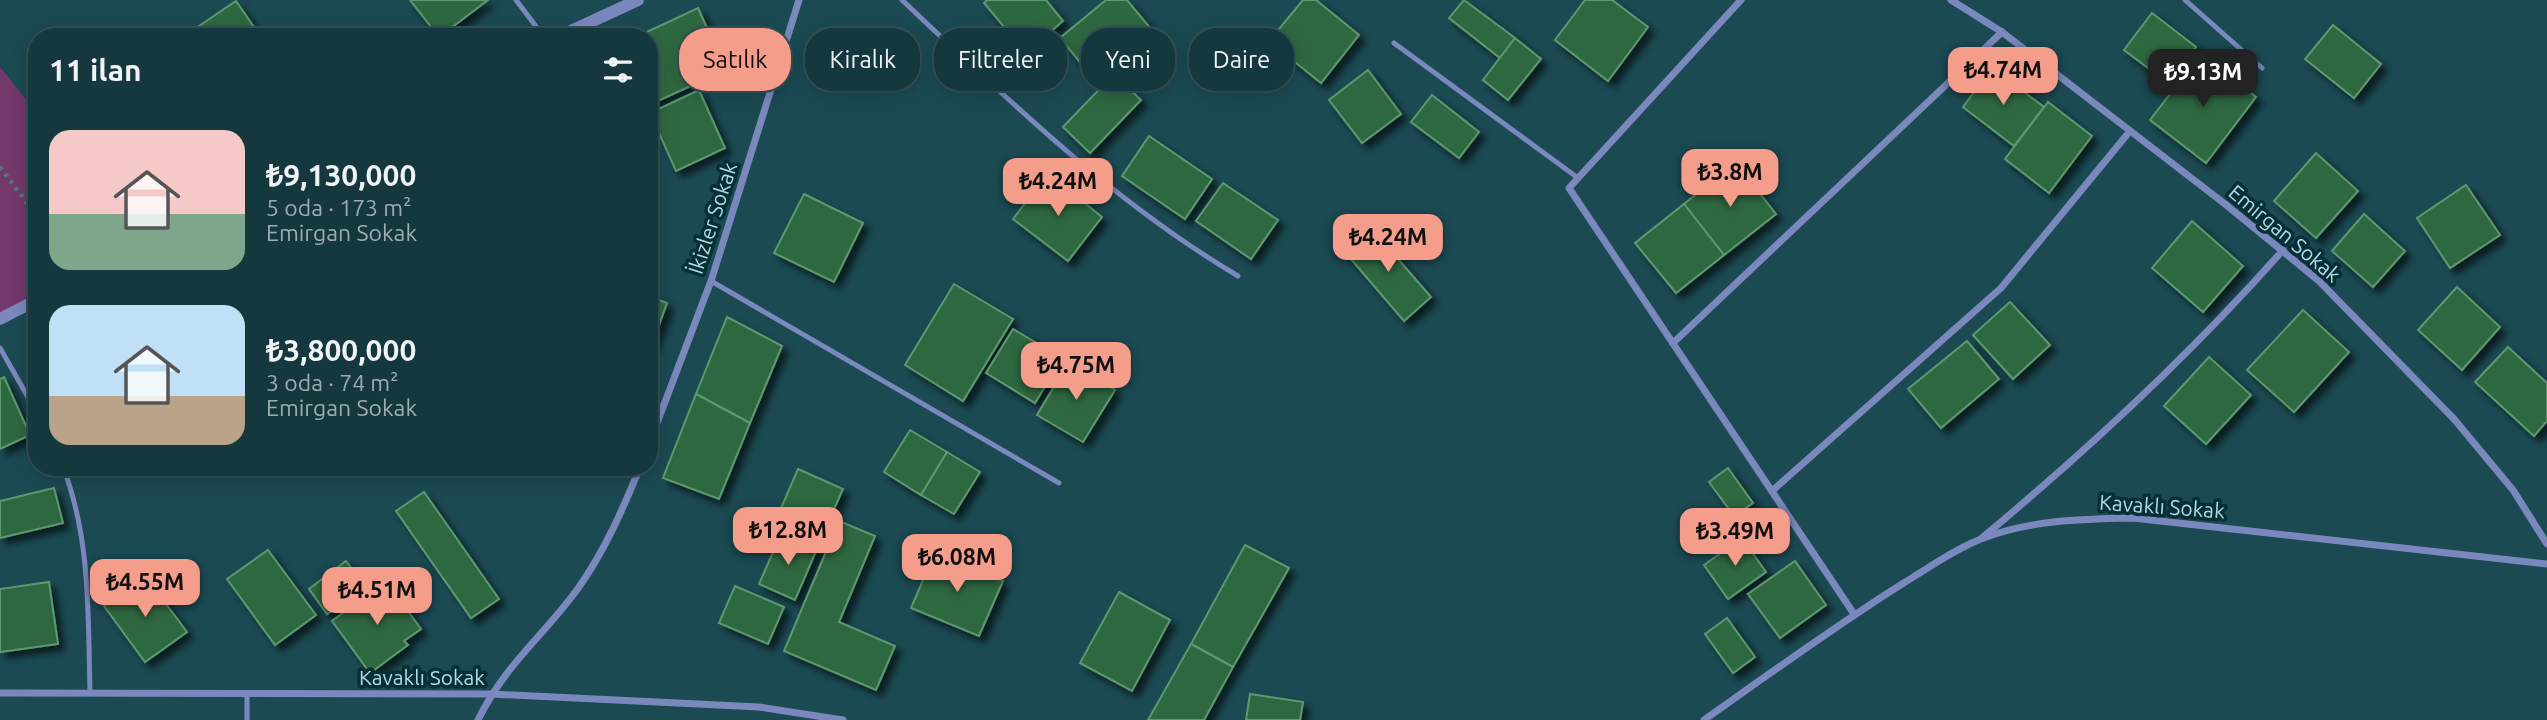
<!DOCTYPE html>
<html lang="tr">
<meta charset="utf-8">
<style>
:root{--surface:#14383e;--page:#1d3f45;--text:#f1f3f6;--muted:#9dacb0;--line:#335258;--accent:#f49d8b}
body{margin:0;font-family:Ubuntu,sans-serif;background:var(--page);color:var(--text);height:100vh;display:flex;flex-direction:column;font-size:26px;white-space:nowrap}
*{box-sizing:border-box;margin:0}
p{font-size:23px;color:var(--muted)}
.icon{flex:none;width:38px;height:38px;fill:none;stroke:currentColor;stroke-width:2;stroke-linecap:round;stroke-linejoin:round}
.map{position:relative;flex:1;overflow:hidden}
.sheet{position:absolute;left:28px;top:28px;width:630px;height:448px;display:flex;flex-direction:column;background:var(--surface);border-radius:28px;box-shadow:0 4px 18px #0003,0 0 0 2px var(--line)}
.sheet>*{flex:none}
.guide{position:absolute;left:679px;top:28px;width:665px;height:63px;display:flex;gap:14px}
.price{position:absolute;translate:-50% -60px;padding:0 16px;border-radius:14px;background:var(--accent);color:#111;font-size:23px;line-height:46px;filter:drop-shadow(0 2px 4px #0008)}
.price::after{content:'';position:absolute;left:50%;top:42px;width:21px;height:16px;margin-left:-10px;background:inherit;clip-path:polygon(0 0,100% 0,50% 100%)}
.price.selected{background:#222;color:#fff}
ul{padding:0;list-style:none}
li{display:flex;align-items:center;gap:21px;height:175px;padding:0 21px}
li span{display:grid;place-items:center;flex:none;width:196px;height:140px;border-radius:21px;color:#555}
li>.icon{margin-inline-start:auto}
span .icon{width:84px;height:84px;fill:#fffc;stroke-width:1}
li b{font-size:30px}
h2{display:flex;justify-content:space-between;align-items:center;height:84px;padding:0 21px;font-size:30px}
.tag{padding:0 24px;border-radius:28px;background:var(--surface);box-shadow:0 4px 18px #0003,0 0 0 2px var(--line);font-size:24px;line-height:63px}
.tag.selected{background:var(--accent);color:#111}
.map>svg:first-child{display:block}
</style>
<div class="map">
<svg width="2547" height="720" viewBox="0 0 2547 720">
<defs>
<filter id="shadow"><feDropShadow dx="6" dy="6" stdDeviation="3.5" flood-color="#0009"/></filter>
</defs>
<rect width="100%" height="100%" fill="#1b4a53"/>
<path fill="#74386c" d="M0 67 37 113V300L0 319Z"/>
<g fill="#2d6740" stroke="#5d986e" stroke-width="2" filter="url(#shadow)">
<path d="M410 0H488L439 37Z"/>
<path d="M987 0H1046L1063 21 1026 53 984 3Z"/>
<path d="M1106 0H1127L1152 30 1093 78 1060 38Z"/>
<path d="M1303 0H1316L1359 35 1321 83 1269 41Z"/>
<path d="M1464 0 1515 38 1500 58 1449 18Z"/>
<path d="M1585 0H1612L1648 27 1608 81 1555 40Z"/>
<path d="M236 1 261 37H183Z"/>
<path d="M698 8 726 70 649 105V37H636Z"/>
<path d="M2152 13 2196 47 2168 83 2124 50Z"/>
<path d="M2333 25 2381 64 2354 98 2305 59Z"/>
<path d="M1515 38 1541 59 1508 100 1483 80Z"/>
<path d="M2201 54 2256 97 2206 163 2150 120Z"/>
<path d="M1992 68 2044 107 2014 146 1963 107Z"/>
<path d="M1368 70 1401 114 1362 143 1329 100Z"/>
<path d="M1114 74 1141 100 1090 153 1063 127Z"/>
<path d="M699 90 725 148 676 171 650 113Z"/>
<path d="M1432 95 1479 132 1459 158 1411 122Z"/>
<path d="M2048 102 2092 136 2049 193 2005 159Z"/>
<path d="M1149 136 1212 179 1185 219 1122 176Z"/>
<path d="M2316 153 2358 191 2316 238 2274 201Z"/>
<path d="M1736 163 1776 214 1724 255 1684 204Z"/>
<path d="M1048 174 1102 217 1068 261 1013 219Z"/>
<path d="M1223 183 1278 220 1251 259 1196 221Z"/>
<path d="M2466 185 2500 235 2450 268 2417 218Z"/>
<path d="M804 194 863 223 834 282 774 253Z"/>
<path d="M1684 204 1724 255 1676 293 1635 243Z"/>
<path d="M2364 214 2405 251 2373 287 2332 251Z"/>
<path d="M2192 221 2243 266 2203 312 2152 268Z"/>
<path d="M1371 228 1431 297 1404 321 1344 251Z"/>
<path d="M954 284 1013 319 963 401 905 365Z"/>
<path d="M2457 287 2500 327 2462 370 2418 330Z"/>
<path d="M649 296 667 303 649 353Z"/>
<path d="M2010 302 2050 345 2013 379 1973 335Z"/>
<path d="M2303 310 2349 352 2294 412 2247 370Z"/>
<path d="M727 317 782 346 750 423 696 394Z"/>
<path d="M1013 329 1062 358 1035 403 986 373Z"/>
<path d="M1967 341 1999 379 1941 428 1908 389Z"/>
<path d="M2508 347 2547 383V421L2534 436 2475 382Z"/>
<path d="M2209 357 2251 395 2206 444 2164 406Z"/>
<path d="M1069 362 1115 390 1083 442 1037 415Z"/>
<path d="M4 377 30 435 0 449V379Z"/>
<path d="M696 394 750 423 719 499 663 478Z"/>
<path d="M910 430 947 452 921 495 884 472Z"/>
<path d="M947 452 980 472 954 514 921 495Z"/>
<path d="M1728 468 1753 503 1734 516 1709 482Z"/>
<path d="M798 469 843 489 820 541 775 522Z"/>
<path d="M54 488 63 523 0 538V501Z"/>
<path d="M424 492 499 599 471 618 396 511Z"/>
<path d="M839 521 875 536 839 622 895 646 876 690 784 651Z"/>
<path d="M781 534 817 549 795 600 759 584Z"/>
<path d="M1742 538 1766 572 1728 599 1704 565Z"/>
<path d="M1245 545 1289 568 1233 667 1191 644Z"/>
<path d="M268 550 316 615 275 645 227 579Z"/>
<path d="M935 552 1003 581 979 636 911 608Z"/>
<path d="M346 561 365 587 327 614 309 589Z"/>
<path d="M1795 561 1826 605 1780 638 1748 594Z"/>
<path d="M145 576 187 632 145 662 104 606Z"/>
<path d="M386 581 421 629 404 641 408 645 370 673 332 621Z"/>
<path d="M49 582 58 644 0 652V589Z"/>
<path d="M735 586 784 607 768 644 719 623Z"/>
<path d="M1119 592 1170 620 1132 691 1080 663Z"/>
<path d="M1727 618 1755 657 1733 673 1705 634Z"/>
<path d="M1191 644 1233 667 1204 720H1148Z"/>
<path d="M1250 694 1303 702 1300 720H1246Z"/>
</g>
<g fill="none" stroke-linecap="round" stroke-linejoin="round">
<path stroke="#4b7881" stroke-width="4.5" stroke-dasharray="3.5 5" stroke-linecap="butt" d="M0 167 37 216"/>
<g stroke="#7a88bd" stroke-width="5">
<path d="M516 0 544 37"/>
<path d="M902 0C1008 100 1112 201 1238 276"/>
<path d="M2185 0 2262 68"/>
<path d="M1394 43 1578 178"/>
<path d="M711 281 1059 483"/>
<path d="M0 348 37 413"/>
<path d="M63 467C91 539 88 618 90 693"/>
<path d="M247 694V720"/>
</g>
<g stroke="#7a88bd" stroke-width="7">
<path d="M1741 0 1569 188 1854 614"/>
<path d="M1951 0 2002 32 2225 204 2319 281 2454 419 2513 490 2547 544"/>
<path d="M1673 343 2002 32"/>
<path d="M649 444 711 281 799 0"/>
<path d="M1772 491 2001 288 2130 131"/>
<path d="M1983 537C2090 448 2191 354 2283 250"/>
<path d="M0 693 491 694 759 707 843 720"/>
<path d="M478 720C505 664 544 636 579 587 605 550 623 509 640 467"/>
<path d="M1704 720C1769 674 1834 627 1902 584 1927 569 1953 550 1981 539 2029 520 2081 519 2133 518L2547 564"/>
</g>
<g stroke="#7a88bd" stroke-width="12">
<path d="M558 37 638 0"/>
<path d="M0 319 37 300"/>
</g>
</g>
<g text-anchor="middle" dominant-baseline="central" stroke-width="7" stroke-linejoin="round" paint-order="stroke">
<g font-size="21" fill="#b2dae3" stroke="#072f36">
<text transform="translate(712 218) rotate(-72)">İkizler Sokak</text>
<text transform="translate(2285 233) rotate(40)">Emirgan Sokak</text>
<text transform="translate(2162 506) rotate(4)">Kavaklı Sokak</text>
<text x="422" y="677">Kavaklı Sokak</text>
</g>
</g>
</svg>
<b class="price" style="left:2003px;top:107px">₺4.74M</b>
<b class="price selected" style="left:2203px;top:109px">₺9.13M</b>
<b class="price" style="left:1730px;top:209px">₺3.8M</b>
<b class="price" style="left:1058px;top:218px">₺4.24M</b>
<b class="price" style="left:1388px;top:274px">₺4.24M</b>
<b class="price" style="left:1076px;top:402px">₺4.75M</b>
<b class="price" style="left:788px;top:567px">₺12.8M</b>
<b class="price" style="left:1735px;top:568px">₺3.49M</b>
<b class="price" style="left:957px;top:594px">₺6.08M</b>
<b class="price" style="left:145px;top:619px">₺4.55M</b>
<b class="price" style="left:377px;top:627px">₺4.51M</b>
<div class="guide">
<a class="tag selected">Satılık</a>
<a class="tag">Kiralık</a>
<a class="tag">Filtreler</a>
<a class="tag">Yeni</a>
<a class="tag">Daire</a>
</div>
<section class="sheet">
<h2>11 ilan<svg class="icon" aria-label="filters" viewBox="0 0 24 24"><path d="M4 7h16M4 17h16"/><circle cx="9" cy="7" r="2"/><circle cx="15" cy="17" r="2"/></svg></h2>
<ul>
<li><span style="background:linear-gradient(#f6c9c9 60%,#7fa58c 0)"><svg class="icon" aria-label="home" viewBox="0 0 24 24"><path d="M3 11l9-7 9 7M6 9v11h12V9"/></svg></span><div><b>₺9,130,000</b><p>5 oda · 173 m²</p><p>Emirgan Sokak</p></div></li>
<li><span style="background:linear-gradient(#bfe0f5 65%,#b9a48a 0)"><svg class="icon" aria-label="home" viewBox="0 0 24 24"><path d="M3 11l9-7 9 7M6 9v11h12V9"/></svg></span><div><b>₺3,800,000</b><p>3 oda · 74 m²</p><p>Emirgan Sokak</p></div></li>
</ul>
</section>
</div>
